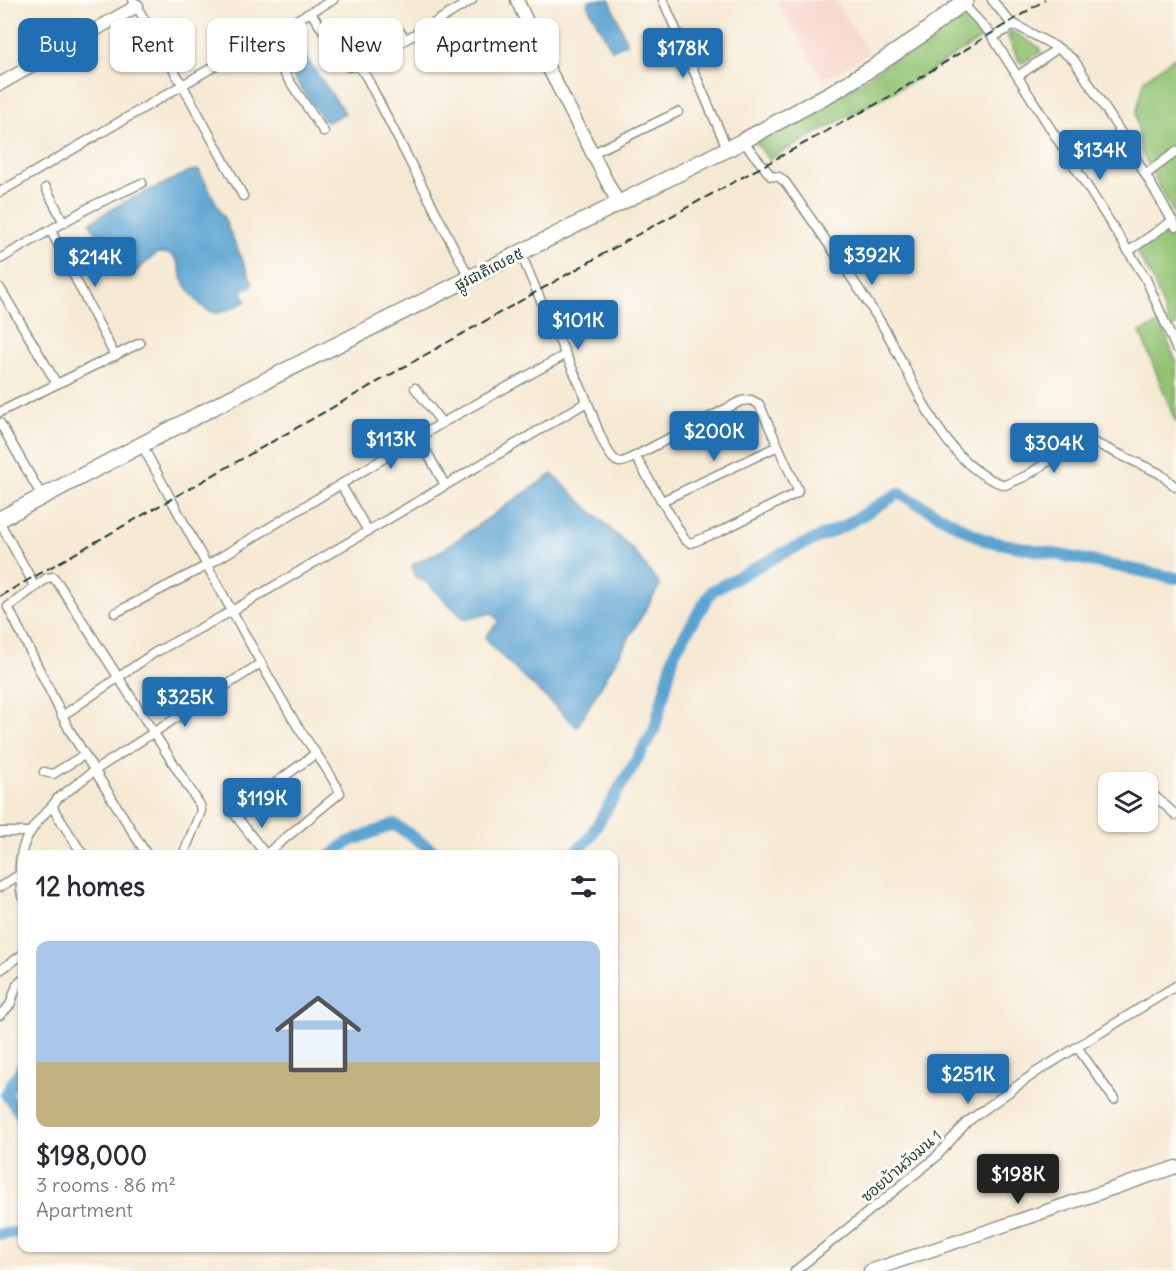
<!DOCTYPE html>
<meta charset="utf-8">
<style>
:root{--surface:#fff;--page:#f2f2f3;--text:#2b2b33;--muted:#7c7c81;--accent:#1f6fb2}
body{margin:0;font-family:Delius,"Noto Sans Khmer","Playpen Sans Thai",sans-serif;background:var(--page);color:var(--text);height:100vh;display:flex;flex-direction:column;font-size:22px;white-space:nowrap}
*{box-sizing:border-box;margin:0}
p{font-size:20px;color:var(--muted)}
.icon{flex:none;width:33px;height:33px;fill:none;stroke:currentColor;stroke-width:2;stroke-linecap:round;stroke-linejoin:round}
.map{position:relative;flex:1;overflow:hidden}
.panel{position:absolute;left:18px;top:850px;width:600px;height:402px;display:flex;flex-direction:column;background:var(--surface);border-radius:12px;box-shadow:0 2px 4px #0004}
.panel>*{flex:none}
.hud{position:absolute;left:18px;top:18px;width:600px;height:54px;display:flex;gap:12px}
.fabs{position:absolute;left:1098px;top:772px;display:grid;gap:12px}
.fabs a{display:grid;place-items:center;width:60px;height:60px;border-radius:12px;background:var(--surface);box-shadow:0 2px 4px #0004;font-size:30px}
.price{position:absolute;translate:-50% -51px;padding:0 14px;border-radius:6px;background:var(--accent);color:#fff;font-size:20px;line-height:39px;filter:drop-shadow(0 2px 3px #0008)}
.price::after{content:'';position:absolute;left:50%;top:36px;width:18px;height:14px;margin-left:-9px;background:inherit;clip-path:polygon(0 0,100% 0,50% 100%)}
.price.active{background:#222;color:#fff}
ul{padding:0;list-style:none}
li{display:grid;align-content:center;gap:12px;height:318px;padding:0 18px}
li span{display:grid;place-items:center;height:186px;border-radius:12px;color:#555}
li>.icon{margin-inline-start:auto}
span .icon{width:108px;height:108px;fill:#fffc;stroke-width:1}
li b{font-size:26px}
h2{display:flex;justify-content:space-between;align-items:center;height:72px;padding:0 18px;font-size:26px}
.tag{padding:0 21px;border-radius:12px;background:var(--surface);box-shadow:0 2px 4px #0004;font-size:21px;line-height:54px}
.tag.active{background:var(--accent);color:#fff}
.map>svg:first-child{display:block}
</style>
<div class="map">
<svg width="1176" height="1271" viewBox="0 0 1176 1271">
<rect width="100%" height="100%" fill="#fdfcf7"/>
<filter id="ink" filterUnits="userSpaceOnUse"><feTurbulence type="fractalNoise" baseFrequency=".0167" numOctaves="2"/><feDisplacementMap in="SourceGraphic" scale="12" xChannelSelector="R" yChannelSelector="G"/><feConvolveMatrix kernelMatrix="1 2 1 2 8 2 1 2 1" color-interpolation-filters="sRGB"/></filter>
<filter id="wash" filterUnits="userSpaceOnUse"><feTurbulence type="fractalNoise" baseFrequency=".008" numOctaves="4" result="noise"/><feDisplacementMap in="SourceGraphic" scale="24" xChannelSelector="R" yChannelSelector="G"/><feGaussianBlur stdDeviation="1.35" result="paint"/><feColorMatrix in="noise" values="0 0 0 0 0 0 0 0 0 0 0 0 0 0 0 0 0 1.4 0 .05"/><feComposite in="paint" operator="in"/></filter>
<g filter="url(#wash)">
<rect width="100%" height="100%" fill="#f6e9d4"/>
<path fill="#f7d1c8" d="M776 0H835L869 53 823 80Z"/>
<g fill="#92c372" stroke="#588053" stroke-width="1.5">
<path d="M963 12 982 38 917 79 769 159 756 143 855 86Z"/>
<path d="M1011 31 1039 47 1041 52 1022 63 1019 61 1008 37V33Z"/>
<path d="M1176 56V218L1141 151 1136 114 1144 80Z"/>
<path d="M1170 230 1176 238V326L1171 328 1152 278 1136 251Z"/>
<path d="M1161 323 1176 362V423L1140 332Z"/>
</g>
<g fill="#5aa3d1" stroke="#3c7082" stroke-width="1.5">
<path d="M588 0H610L627 43 612 50 587 5Z"/>
<path d="M305 56 345 113 328 122 324 121 288 69Z"/>
<path d="M199 170 224 218 253 284 251 287 244 288 242 292 246 301C237 306 226 313 216 313 202 313 189 291 183 280 180 274 180 264 175 258 170 253 163 253 157 253L132 275 125 277 116 270 90 223C120 201 157 188 190 171Z"/>
<path d="M552 474 635 552 660 585 577 727 495 650 485 637 499 621 492 613 465 620 426 582 415 577 412 565 442 550Z"/>
</g>
<g fill="none" stroke-linecap="round" stroke-linejoin="round">
<g stroke="#5aa3d1" stroke-width="12">
<path d="M332 855 346 843 394 824 440 855"/>
<path d="M572 855 588 840 654 731 675 651 712 591 779 555 844 526 899 493 984 540 1176 578"/>
<path d="M22 1067 6 1094 22 1116"/>
<path d="M0 1234 22 1232"/>
</g>
</g>
</g>
<g filter="url(#ink)">
<g fill="none" stroke-linecap="round" stroke-linejoin="round">
<g stroke="#8a9384" stroke-width="11">
<g id="street">
<path d="M133 0 183 86 243 196"/>
<path d="M663 0 727 148"/>
<path d="M992 0 1010 22 1058 48 1074 60 1123 136 1176 227"/>
<path d="M962 3 990 33 1146 279 1176 348"/>
<path d="M311 13 341 56"/>
<path d="M993 37 1015 25"/>
<path d="M261 39 324 132"/>
<path d="M406 39 396 27 389 26 341 56 349 67C360 69 455 10 472 0"/>
<path d="M359 66 367 78 470 279"/>
<path d="M1018 76 1058 48"/>
<path d="M743 141 771 176 779 177 786 183C818 229 851 275 881 323 913 375 941 466 1005 485L1026 476 1070 447 1093 442 1159 473 1176 487"/>
<path d="M593 153 678 112"/>
<path d="M1076 168 1123 136"/>
<path d="M1146 174 1176 152"/>
<path d="M46 188 64 223"/>
<path d="M0 192 261 39 333 0"/>
<path d="M51 231 115 356"/>
<path d="M1129 251 1172 221"/>
<path d="M521 253C540 303 565 351 587 401 593 415 603 449 614 459 620 466 629 459 635 456L741 401 751 400 759 404 798 490 797 493 721 531 691 543 685 540 635 456"/>
<path d="M0 259 90 207 142 183"/>
<path d="M0 288 57 384"/>
<path d="M415 388 442 423"/>
<path d="M0 412 140 343"/>
<path d="M0 423 43 498"/>
<path d="M419 438 445 485"/>
<path d="M142 445C190 535 238 624 289 712 304 740 327 764 340 793L265 855"/>
<path d="M341 485 368 531"/>
<path d="M662 501 778 446"/>
<path d="M0 523 31 579 33 587"/>
<path d="M8 607 47 578 53 577 58 583 200 805 201 811 183 855"/>
<path d="M8 607 70 731 147 855"/>
<path d="M115 613 206 566 442 423 565 355"/>
<path d="M62 716 154 653 232 611 587 402"/>
<path d="M44 772 53 774 84 755"/>
<path d="M1136 780 1139 783"/>
<path d="M1148 790 1176 815"/>
<path d="M0 832H30"/>
<path d="M83 855 54 810 53 805 57 799 94 771 261 663"/>
<path d="M266 855 236 816V812L315 754"/>
<path d="M0 887 19 875"/>
<path d="M22 896C15 854 23 834 53 805"/>
<path d="M0 970 22 955"/>
<path d="M0 1015 10 1005 17 985 22 980"/>
<path d="M1077 1047 1114 1099"/>
<path d="M795 1271 935 1158 967 1122 1035 1073 1176 986"/>
</g>
</g>
<g stroke="#8a9384" stroke-width="15">
<g id="secondary">
<path d="M517 0 549 69 618 203"/>
<path d="M0 84 137 6"/>
<path d="M870 1271 1176 1167"/>
</g>
</g>
<g stroke="#8a9384" stroke-width="18">
<path id="highway" d="M0 519 227 400 743 141 840 88 877 65 921 35 966 0"/>
</g>
<use href="#street" stroke="#fff" stroke-width="8"/>
<use href="#secondary" stroke="#fff" stroke-width="12"/>
<use href="#highway" stroke="#fff" stroke-width="15"/>
<path stroke="#1f3d34" stroke-width="2" stroke-dasharray="9 4.5" stroke-linecap="butt" d="M0 596 635 236 889 97 1045 0"/>
</g>
</g>
<g text-anchor="middle" dominant-baseline="central" stroke-width="6" stroke-linejoin="round" paint-order="stroke">
<g font-size="15" fill="#1f3d34" stroke="#fdfcf7">
<text transform="translate(489 269) rotate(-27)">ផ្លូវជាតិលេខ៥</text>
<text transform="translate(901 1166) rotate(-41)">ซอยบ้านวังมน 1</text>
</g>
</g>
</svg>
<div class="fabs">
<a><svg class="icon" aria-label="layers" viewBox="0 0 24 24"><path d="M12 4l9 5-9 5-9-5zM3 14l9 5 9-5"/></svg></a>
</div>
<b class="price" style="left:683px;top:79px">$178K</b>
<b class="price" style="left:1100px;top:181px">$134K</b>
<b class="price" style="left:872px;top:286px">$392K</b>
<b class="price" style="left:95px;top:288px">$214K</b>
<b class="price" style="left:578px;top:351px">$101K</b>
<b class="price" style="left:714px;top:462px">$200K</b>
<b class="price" style="left:391px;top:470px">$113K</b>
<b class="price" style="left:1054px;top:474px">$304K</b>
<b class="price" style="left:185px;top:728px">$325K</b>
<b class="price" style="left:262px;top:829px">$119K</b>
<b class="price" style="left:968px;top:1105px">$251K</b>
<b class="price active" style="left:1018px;top:1205px">$198K</b>
<div class="hud">
<a class="tag active">Buy</a>
<a class="tag">Rent</a>
<a class="tag">Filters</a>
<a class="tag">New</a>
<a class="tag">Apartment</a>
</div>
<section class="panel">
<h2>12 homes<svg class="icon" aria-label="filters" viewBox="0 0 24 24"><path d="M4 7h16M4 17h16"/><circle cx="9" cy="7" r="2"/><circle cx="15" cy="17" r="2"/></svg></h2>
<ul>
<li><span style="background:linear-gradient(#a9c7e8 65%,#c2b280 0)"><svg class="icon" aria-label="home" viewBox="0 0 24 24"><path d="M3 11l9-7 9 7M6 9v11h12V9"/></svg></span><div><b>$198,000</b><p>3 rooms · 86 m²</p><p>Apartment</p></div></li>
</ul>
</section>
</div>
